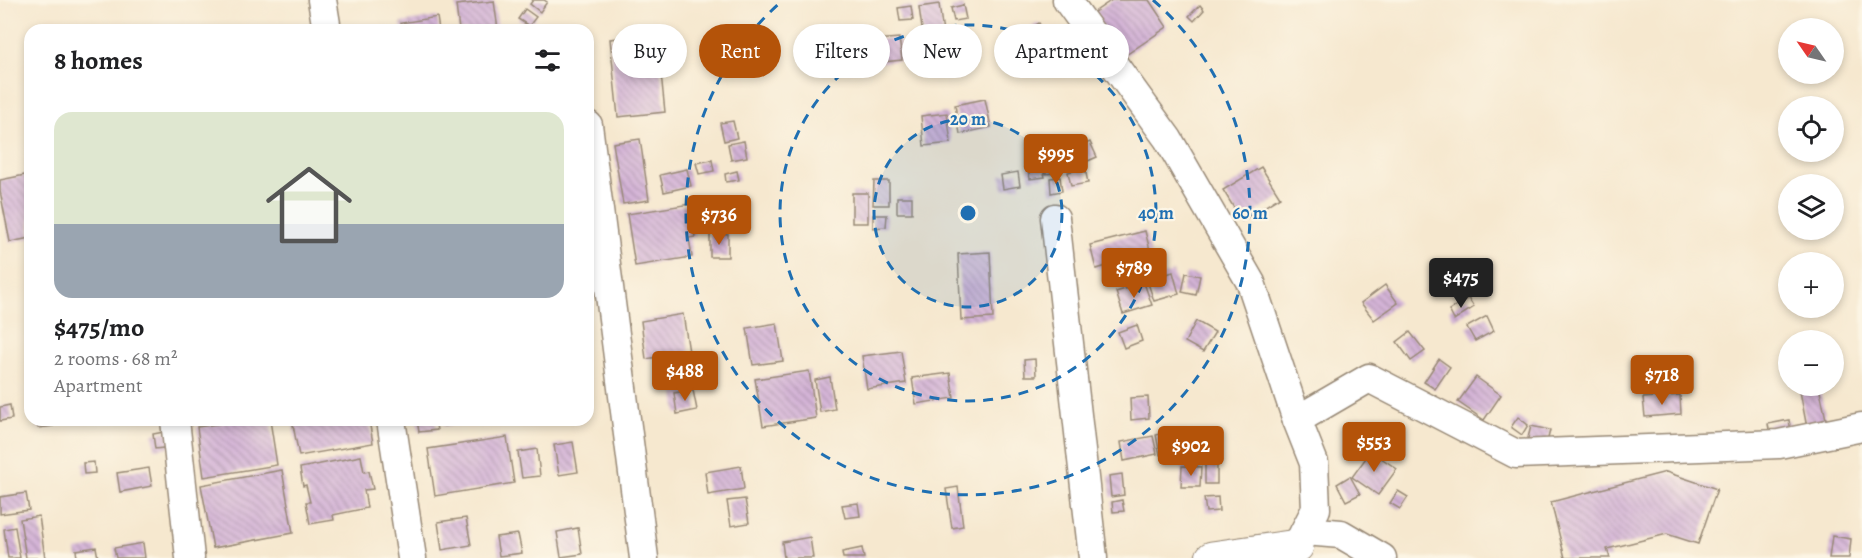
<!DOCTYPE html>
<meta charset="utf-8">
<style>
:root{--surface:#fff;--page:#f2f2f2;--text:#202124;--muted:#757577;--line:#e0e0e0;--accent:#b45309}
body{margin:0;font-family:Alegreya,serif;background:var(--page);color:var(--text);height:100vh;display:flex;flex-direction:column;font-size:22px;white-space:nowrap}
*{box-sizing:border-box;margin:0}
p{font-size:20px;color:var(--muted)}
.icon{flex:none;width:33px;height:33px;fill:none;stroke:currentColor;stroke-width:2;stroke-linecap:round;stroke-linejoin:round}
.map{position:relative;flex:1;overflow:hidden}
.details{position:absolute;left:24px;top:24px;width:570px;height:402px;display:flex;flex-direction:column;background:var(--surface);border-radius:18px;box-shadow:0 3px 9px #0003}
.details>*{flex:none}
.hud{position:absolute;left:612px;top:24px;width:570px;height:54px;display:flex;gap:12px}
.needle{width:39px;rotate:304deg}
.tools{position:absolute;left:1778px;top:18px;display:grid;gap:12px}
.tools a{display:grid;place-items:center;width:66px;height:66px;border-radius:50%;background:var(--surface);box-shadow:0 3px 9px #0003;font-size:30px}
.price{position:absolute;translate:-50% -51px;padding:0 14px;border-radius:6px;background:var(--accent);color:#fff;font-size:20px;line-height:39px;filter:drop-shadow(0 2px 3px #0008)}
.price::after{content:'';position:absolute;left:50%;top:36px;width:18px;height:14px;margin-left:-9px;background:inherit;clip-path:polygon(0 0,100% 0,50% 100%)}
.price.on{background:#222;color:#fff}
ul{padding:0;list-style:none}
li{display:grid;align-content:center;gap:12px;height:318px;padding:0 30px}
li+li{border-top:2px solid var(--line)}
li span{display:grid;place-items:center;height:186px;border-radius:18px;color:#555}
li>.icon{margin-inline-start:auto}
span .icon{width:108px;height:108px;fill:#fffc;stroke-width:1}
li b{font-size:26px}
h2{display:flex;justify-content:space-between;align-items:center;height:72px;padding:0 30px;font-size:26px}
.pill{padding:0 21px;border-radius:27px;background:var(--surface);box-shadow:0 3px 9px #0003;font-size:21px;line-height:54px}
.pill.on{background:var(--accent);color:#fff}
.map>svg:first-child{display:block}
</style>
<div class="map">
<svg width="1862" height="558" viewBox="0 0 1862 558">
<defs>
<pattern id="building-back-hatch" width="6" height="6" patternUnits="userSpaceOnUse" patternTransform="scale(1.5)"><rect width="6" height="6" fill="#d4b4d7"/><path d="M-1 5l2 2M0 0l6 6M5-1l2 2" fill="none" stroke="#ad93ae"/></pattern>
</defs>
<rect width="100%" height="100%" fill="#fcf5e5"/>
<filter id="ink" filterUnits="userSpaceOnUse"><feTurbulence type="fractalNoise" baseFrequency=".0167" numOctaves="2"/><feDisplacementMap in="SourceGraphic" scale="12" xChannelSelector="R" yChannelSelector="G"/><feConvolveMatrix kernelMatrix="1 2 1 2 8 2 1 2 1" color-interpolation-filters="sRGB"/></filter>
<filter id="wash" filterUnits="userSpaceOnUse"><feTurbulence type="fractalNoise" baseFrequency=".008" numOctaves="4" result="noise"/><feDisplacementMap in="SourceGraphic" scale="24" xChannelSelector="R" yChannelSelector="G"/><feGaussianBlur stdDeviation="1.35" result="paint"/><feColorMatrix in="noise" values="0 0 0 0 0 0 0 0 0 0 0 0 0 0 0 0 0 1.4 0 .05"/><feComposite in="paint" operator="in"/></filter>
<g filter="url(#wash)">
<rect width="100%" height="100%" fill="#f6e8cf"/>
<g id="blocks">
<g fill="url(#building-back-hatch)">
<path d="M533 0H544L547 2 540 12 530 4Z"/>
<path d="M1112 0H1149L1167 27 1120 59 1090 15Z"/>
<path d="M494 1 498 30H459L456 5Z"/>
<path d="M939 4 943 33 923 36 919 7Z"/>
<path d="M963 5 966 19 954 21 951 8Z"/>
<path d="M1200 5 1204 10 1194 21 1189 16Z"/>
<path d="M911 6 913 20 900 21 898 8Z"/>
<path d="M525 9 536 17 529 26 518 19Z"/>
<path d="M437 17 439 30H402L401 23Z"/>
<path d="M1039 23 1049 41 1036 48 1027 30Z"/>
<path d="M657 34 665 112 618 117 610 39Z"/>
<path d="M899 38 902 60 864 64 862 41Z"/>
<path d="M985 99 991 127 960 134 955 105Z"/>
<path d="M947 113 951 143 924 146 921 116Z"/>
<path d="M733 121 737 138 724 141 720 123Z"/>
<path d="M640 139 649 200 623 204 613 143Z"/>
<path d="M744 141 747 157 731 160 728 144Z"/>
<path d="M1090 142 1097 157 1081 164 1074 149Z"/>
<path d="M1061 159 1062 172 1046 174 1045 161Z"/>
<path d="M712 160 714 171 699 174 696 163Z"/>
<path d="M1042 165 1045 177 1030 179 1028 168Z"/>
<path d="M1261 167 1280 197 1242 221 1223 190Z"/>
<path d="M1085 168 1088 183 1071 186 1068 172Z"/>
<path d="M687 169 691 186 664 192 660 175Z"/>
<path d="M737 171 739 180 726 182 725 174Z"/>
<path d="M1018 172 1020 186 1003 189 1001 175Z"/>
<path d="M30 174V238L10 242 0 191V180Z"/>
<path d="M1060 177 1062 191 1051 193 1050 178Z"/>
<path d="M874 181H889V205H873Z"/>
<rect x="852" y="193" width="16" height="30"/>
<rect x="897" y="197" width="15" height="16"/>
<path d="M690 204 695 237 689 238 692 257 635 266 627 214Z"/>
<path d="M711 207 728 208 727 231 710 230Z"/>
<path d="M873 215H887L886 227 873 228Z"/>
<path d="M1145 231 1151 254 1096 269 1090 245Z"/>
<rect x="710" y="234" width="18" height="23"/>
<path d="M990 252 993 318 961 320 958 254Z"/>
<path d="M1173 272 1179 294 1154 301 1147 280Z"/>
<path d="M1186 273 1200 276 1196 295 1182 292Z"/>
<path d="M1144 283 1152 305 1123 314 1116 292Z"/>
<path d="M1385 285 1398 303 1374 320 1361 303Z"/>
<path d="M1468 298 1474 307 1454 320 1449 310Z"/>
<path d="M683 314 689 352 646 359 641 321Z"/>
<path d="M1487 316 1494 331 1475 341 1467 327Z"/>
<path d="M1196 321 1215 332 1203 352 1185 342Z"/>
<path d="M777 323 783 361 753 365 747 328Z"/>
<path d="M1137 325 1142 341 1124 348 1118 332Z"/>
<path d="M1410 332 1425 351 1411 361 1397 342Z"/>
<path d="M901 351 906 383 867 389 862 356Z"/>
<path d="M1035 359 1036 376H1025L1024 360Z"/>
<path d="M1439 359 1450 367 1435 389 1424 382Z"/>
<path d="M809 371 816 418 763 426 755 379Z"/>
<path d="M950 373 954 398 916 404 912 378Z"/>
<path d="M830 377 835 409 820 412 815 380Z"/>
<path d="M1476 377 1501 395 1484 420 1458 402Z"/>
<path d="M1799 386H1819L1827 424 1807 428Z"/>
<path d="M693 390 697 410 677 414 674 393Z"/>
<path d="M1680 395 1681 414 1645 417 1643 398Z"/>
<path d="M1148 397 1149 418 1131 420 1130 398Z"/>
<path d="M10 405 12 419 0 421V407Z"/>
<path d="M1518 417 1528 425 1522 435 1511 427Z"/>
<path d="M37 420H52L53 426 38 428Z"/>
<path d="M242 420H270L277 465 204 477 197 427Z"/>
<path d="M292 420H369L373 443 299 456Z"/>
<path d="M417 420H435L437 430 419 432Z"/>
<path d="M443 420H465V423L444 426Z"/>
<path d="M1789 420 1791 431 1770 435 1768 424Z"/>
<path d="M1531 426 1550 430 1546 447 1527 442Z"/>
<path d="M169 431 171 447 155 449 153 434Z"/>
<path d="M1172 431 1176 452 1160 455 1156 435Z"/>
<path d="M1153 436 1157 454 1124 461 1121 442Z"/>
<path d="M507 437 514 483 435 496 428 449Z"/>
<path d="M573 442 578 472 559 475 554 445Z"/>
<path d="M537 449 540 476 522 478 518 452Z"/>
<path d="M1371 451 1397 469 1378 495 1352 477Z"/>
<path d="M361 456 364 472 369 471 373 489 364 490 367 508 333 515 334 520 310 524 306 502H310L306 485 303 486 300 468Z"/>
<rect x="1205" y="461" width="12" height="23"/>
<path d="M94 462 95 473 84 474 83 463Z"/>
<path d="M741 466 744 489 708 495 705 472Z"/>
<path d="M1182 466 1201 467 1200 487H1181Z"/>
<path d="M149 468 152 486 120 492 117 473Z"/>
<path d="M282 470 293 533 213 548 201 485Z"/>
<path d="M1666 472 1717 489 1698 544 1667 534 1607 549 1610 558H1565L1551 502Z"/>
<path d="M1122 474 1124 495 1111 497 1109 476Z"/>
<path d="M1350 476 1360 494 1346 501 1337 484Z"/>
<path d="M958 487 963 526 952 528 946 489Z"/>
<path d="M1398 491 1408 497 1400 509 1390 503Z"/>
<path d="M26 493 29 510 0 514V497Z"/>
<path d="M1218 497 1219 511 1206 512 1204 498Z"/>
<path d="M745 499 749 523 731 526 727 501Z"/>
<path d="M1122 500 1124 511 1113 512 1112 502Z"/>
<path d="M858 503 860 516 845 518 842 505Z"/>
<path d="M39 516 45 558H26L20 519Z"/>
<path d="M466 518 471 545 442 550 438 522Z"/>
<path d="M15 527 20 558H8L4 529Z"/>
<path d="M578 528 582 554 561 557 557 532Z"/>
<path d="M518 534 522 553 499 556 496 537Z"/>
<path d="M1832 536 1851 539 1849 558H1829Z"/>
<path d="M810 537 813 558H784L782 542Z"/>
<path d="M143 543 145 558H116L114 548Z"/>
<path d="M96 547 98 558H77L76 550Z"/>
<path d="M862 548 864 558H843L842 552Z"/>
</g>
</g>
</g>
<g filter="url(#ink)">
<use href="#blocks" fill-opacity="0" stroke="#988976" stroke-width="1.5"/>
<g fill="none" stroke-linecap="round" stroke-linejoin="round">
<g stroke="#988976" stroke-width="31">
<g id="street">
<path d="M322 0 327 30"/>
<path d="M1067 0 1168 139 1251 283 1297 420 1314 463 1316 509 1297 546"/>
<path d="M588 125 644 558"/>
<path d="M1055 218 1093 558"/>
<path d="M175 420 190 558"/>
<path d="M391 420 412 558"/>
<path d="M1297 420 1369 378 1516 454 1779 444 1862 427"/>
<path d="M1305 531 1341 534 1382 558"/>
</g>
</g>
<g stroke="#988976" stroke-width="35">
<path id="secondary" d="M1212 558 1297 546"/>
</g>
<use href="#street" stroke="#fff" stroke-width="28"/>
<use href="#secondary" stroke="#fff" stroke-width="33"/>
</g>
</g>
<circle cx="968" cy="213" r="94" fill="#1f6fb2" fill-opacity=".12"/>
<g fill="none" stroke="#1f6fb2" stroke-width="3" stroke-dasharray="10 8">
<circle cx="968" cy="213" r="94"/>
<circle cx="968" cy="213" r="188"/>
<path d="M1153 0A282 282 0 1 1 783 0"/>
</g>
<circle cx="968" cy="213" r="9" fill="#1f6fb2" stroke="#fcf5e5" stroke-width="3"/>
<g font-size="18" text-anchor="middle" font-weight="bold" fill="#1f6fb2" stroke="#fcf5e5" stroke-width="4.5" stroke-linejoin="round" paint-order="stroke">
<text x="968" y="125">20 m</text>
<text x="1156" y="219">40 m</text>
<text x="1250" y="219">60 m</text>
</g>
</svg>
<div class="tools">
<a><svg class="needle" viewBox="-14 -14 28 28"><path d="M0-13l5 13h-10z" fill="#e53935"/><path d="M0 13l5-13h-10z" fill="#757577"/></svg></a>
<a><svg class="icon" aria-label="locate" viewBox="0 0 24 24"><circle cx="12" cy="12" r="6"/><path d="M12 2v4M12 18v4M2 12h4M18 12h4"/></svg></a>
<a><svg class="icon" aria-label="layers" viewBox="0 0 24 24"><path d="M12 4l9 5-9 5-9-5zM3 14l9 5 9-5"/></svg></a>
<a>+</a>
<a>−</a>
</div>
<b class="price" style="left:1056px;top:185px">$995</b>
<b class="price" style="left:719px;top:246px">$736</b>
<b class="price" style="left:1134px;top:299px">$789</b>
<b class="price on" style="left:1461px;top:309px">$475</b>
<b class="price" style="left:685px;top:402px">$488</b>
<b class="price" style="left:1662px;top:406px">$718</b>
<b class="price" style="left:1374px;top:473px">$553</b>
<b class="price" style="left:1191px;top:477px">$902</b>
<div class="hud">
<a class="pill">Buy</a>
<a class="pill on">Rent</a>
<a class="pill">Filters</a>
<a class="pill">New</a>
<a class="pill">Apartment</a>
</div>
<section class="details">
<h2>8 homes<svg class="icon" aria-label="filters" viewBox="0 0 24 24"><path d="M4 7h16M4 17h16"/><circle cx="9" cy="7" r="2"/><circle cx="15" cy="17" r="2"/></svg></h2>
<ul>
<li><span style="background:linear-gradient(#dfe7d0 60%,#9aa5b1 0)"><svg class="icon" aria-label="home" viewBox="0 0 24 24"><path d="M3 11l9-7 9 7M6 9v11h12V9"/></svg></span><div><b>$475/mo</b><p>2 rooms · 68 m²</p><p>Apartment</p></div></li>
</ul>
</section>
</div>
